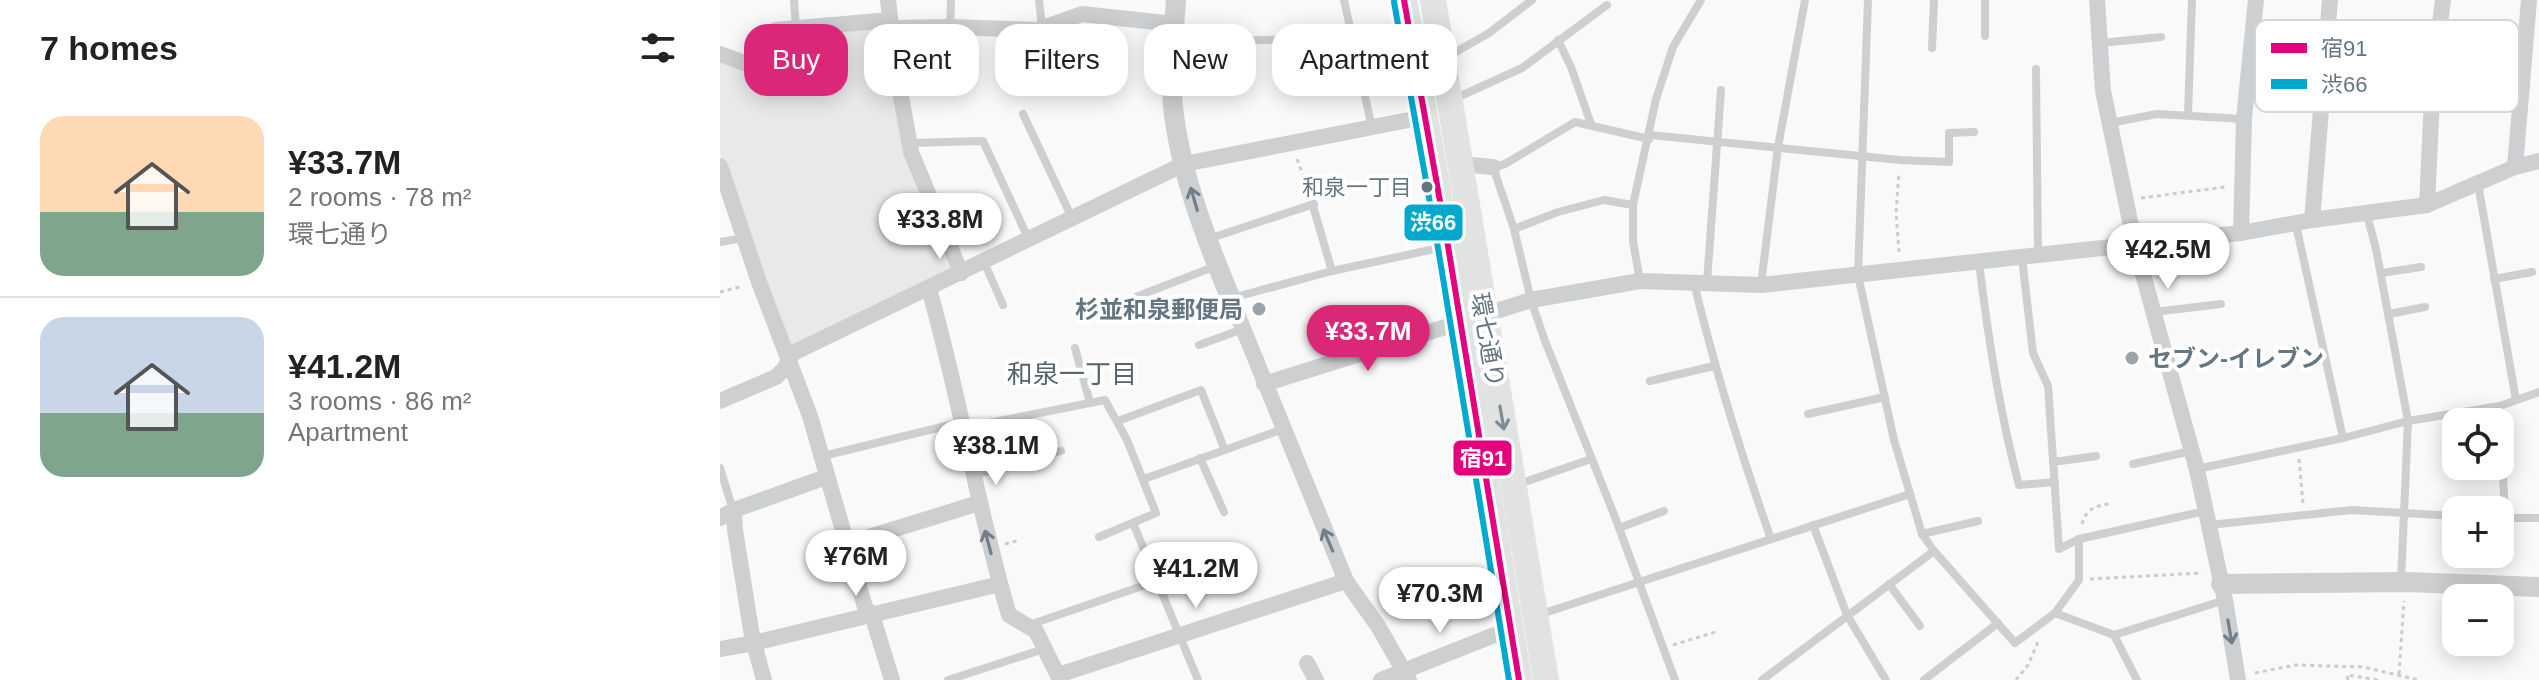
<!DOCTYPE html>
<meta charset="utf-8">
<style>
:root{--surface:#fff;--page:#f6f6f6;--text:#222;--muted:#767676;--line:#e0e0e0;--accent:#db2777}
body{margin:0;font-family:Arial,"Noto Sans JP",sans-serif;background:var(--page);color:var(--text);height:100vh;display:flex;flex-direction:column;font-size:30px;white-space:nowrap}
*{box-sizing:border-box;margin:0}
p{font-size:26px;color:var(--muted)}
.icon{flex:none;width:44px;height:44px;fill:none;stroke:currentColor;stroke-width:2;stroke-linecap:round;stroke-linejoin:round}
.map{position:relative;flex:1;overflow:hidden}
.details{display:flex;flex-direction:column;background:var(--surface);width:720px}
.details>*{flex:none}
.guide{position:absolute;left:24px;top:24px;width:760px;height:72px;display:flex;gap:16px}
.fabs{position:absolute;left:1722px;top:408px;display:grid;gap:16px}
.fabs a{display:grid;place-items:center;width:72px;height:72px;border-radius:16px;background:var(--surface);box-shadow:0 4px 20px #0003;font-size:40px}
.price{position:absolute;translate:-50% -68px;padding:0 18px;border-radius:28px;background:#fff;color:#222;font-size:26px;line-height:52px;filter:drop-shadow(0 2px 4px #0008)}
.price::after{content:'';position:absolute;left:50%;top:48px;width:24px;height:18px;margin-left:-12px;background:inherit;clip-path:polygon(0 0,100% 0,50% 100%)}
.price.on{background:var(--accent);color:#fff}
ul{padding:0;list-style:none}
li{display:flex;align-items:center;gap:24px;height:200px;padding:0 40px}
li+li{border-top:2px solid var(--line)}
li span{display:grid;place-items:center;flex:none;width:224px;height:160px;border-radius:24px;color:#555}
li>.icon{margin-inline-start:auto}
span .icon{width:96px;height:96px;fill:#fffc;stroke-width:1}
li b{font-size:34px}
h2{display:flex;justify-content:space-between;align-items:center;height:96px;padding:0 40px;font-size:34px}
.tag{padding:0 28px;border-radius:24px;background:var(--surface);box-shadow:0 4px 20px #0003;font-size:28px;line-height:72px}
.tag.on{background:var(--accent);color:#fff}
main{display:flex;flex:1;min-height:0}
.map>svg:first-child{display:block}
</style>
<main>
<section class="details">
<h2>7 homes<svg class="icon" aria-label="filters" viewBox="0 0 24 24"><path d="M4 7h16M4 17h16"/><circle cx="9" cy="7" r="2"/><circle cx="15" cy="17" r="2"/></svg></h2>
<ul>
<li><span style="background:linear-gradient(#ffd9b3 60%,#7fa58c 0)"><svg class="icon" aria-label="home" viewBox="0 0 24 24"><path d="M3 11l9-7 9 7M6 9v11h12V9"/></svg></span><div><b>¥33.7M</b><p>2 rooms · 78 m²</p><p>環七通り</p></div></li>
<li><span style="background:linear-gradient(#c9d6e8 60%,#7fa58c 0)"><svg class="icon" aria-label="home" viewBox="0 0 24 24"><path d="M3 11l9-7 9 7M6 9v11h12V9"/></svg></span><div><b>¥41.2M</b><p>3 rooms · 86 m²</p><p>Apartment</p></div></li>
</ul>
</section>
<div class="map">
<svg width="1819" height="680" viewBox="0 0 1819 680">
<rect width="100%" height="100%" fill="#f9f9f9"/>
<path fill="#e8e9e9" d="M166 28 171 82 183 153 230 269 74 348 65 344 0 153V59L49 71 56 39 60 35Z"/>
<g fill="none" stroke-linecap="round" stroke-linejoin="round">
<g stroke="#cbcccd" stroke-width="3" stroke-dasharray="4 4" stroke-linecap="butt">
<path d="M577 159 584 178"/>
<path d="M1421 198 1505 187"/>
<path d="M1179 252 1176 213 1179 172"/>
<path d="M0 292 23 286"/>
<path d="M1579 459 1583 503"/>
<path d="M1362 524C1366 509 1375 506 1389 504"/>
<path d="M285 544 300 540"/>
<path d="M1370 579 1482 573"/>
<path d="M953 645 999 631"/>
<path d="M1535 673 1575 665 1643 667 1699 680"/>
<path d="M1679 674 1684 601"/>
<path d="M1296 680 1308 665 1318 642"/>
<path d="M1628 680 1627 675 1659 680"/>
</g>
<g stroke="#cecfd0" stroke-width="8">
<path d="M74 0 76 28"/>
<path d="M319 0 322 27"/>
<path d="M624 0 652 128"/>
<path d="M1148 0 1138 275 1174 440 1202 534 1214 551 1295 643 1335 613 1359 580V539"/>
<path d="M1265 0V36"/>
<path d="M230 27 231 0"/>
<path d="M838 40 851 67 871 124"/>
<path d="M454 42 579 39"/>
<path d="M1380 43 1441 37"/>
<path d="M1212 48 1214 0"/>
<path d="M727 57 769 33 812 0"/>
<path d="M1316 69 1318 256"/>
<path d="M734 99 802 68 887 5"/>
<path d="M303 114 352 218"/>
<path d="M1468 114 1472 0"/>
<path d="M1390 123 1437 114 1523 119"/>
<path d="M930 135 1180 160 1229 162V133L1254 132"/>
<path d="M929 139 855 122 785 164 773 167 794 229 811 300 825 341 895 517 955 680"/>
<path d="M189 143 263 141 309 240"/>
<path d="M1758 184 1796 400"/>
<path d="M588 189 612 271"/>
<path d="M1647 215 1656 249 1688 421 1681 582"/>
<path d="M1576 225 1623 438"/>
<path d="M794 229 838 212 884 200 913 205"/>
<path d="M488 239 594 204"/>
<path d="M0 242 24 238"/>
<path d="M1302 258 1313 353 1328 386 1339 549 1359 539 1485 511"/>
<path d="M264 262 283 305"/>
<path d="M1259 262C1268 338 1279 411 1299 485L1335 482"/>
<path d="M1661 273 1701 267"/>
<path d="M1774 279 1812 272"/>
<path d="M920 281 913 241V205L936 99 953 47 981 0"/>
<path d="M987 282 1001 90"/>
<path d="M974 283C995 370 1021 454 1051 539"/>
<path d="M1041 285 1058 147 1085 0"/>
<path d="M413 298 496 266"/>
<path d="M512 298 612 271 724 247"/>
<path d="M1434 312 1501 304"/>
<path d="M1669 314 1705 307"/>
<path d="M479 345 523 329"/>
<path d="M355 348 370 403"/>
<path d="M930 381 994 366"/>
<path d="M1780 406 1785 518"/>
<path d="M1088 414 1165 397"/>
<path d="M398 421 481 390 504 448"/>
<path d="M244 428 385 400 407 440 436 513 379 537"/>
<path d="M103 456 242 422"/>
<path d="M480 458 504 512"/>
<path d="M1333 462 1376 456"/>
<path d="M1413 464 1471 451"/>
<path d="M0 468 13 510"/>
<path d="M1477 469 1623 438 1688 421 1780 406 1819 392"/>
<path d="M254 475 341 451"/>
<path d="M424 479 563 429"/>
<path d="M796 485 871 459"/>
<path d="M1781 518H1819"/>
<path d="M413 523 478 680"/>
<path d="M1093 525 1127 615 1166 680"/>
<path d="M1489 525 1632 510 1736 516"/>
<path d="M899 528 944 511"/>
<path d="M1202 534 1258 521"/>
<path d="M1169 584 1200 626"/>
<path d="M1335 613 1394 635 1417 680"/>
<path d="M818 615 1190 494"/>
<path d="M309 625 437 581"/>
<path d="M1394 635 1505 600"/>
<path d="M228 680 324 649"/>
<path d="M1042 680 1214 551"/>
<path d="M1204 680 1278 623"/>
</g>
<g stroke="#cecfd0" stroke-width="16">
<path d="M168 0 175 63 191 152 241 273"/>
<path d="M1377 0 1383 91 1415 245 1477 470 1505 600 1518 680"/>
<path d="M171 28 230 27 317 30 362 14 454 24"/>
<path d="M0 54 41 69 50 37 55 30 170 20"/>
<path d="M1531 59 1802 86"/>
<path d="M740 164 773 167"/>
<path d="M0 166 39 282 90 416 145 607 152 615 172 680"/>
<path d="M1795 167 1809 0"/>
<path d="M1707 205 1713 77 1723 0"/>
<path d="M1592 220 1610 0"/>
<path d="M1521 233 1524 119 1536 0"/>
<path d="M209 289C240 397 257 507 289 615L316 631 340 680"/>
<path d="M511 299 626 581 658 626 689 680"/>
<path d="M544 384 811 300 920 281 1041 285 1521 233 1592 220 1707 205 1795 167 1819 161"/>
<path d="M0 401 56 377 64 369 73 353 464 164 704 117"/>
<path d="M14 510 15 530 32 636 44 680"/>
<path d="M0 518 14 510 106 477"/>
<path d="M126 544 259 503"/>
<path d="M0 649 34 643 280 584"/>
<path d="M587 663 596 680"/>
<path d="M338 675 626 581"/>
<path d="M661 680 792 628"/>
</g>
<g stroke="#cecfd0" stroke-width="20">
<path d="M456 0C454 30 451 62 452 92 455 159 485 237 511 299"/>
<path d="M1501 584 1686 582 1819 587"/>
</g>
<g stroke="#e1e2e2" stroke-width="26">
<path d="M684 0 728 246 799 680"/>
<path d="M713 0 826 680"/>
</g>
<g stroke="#fff" stroke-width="12">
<path id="bus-1" d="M684 0 728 246 799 680"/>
</g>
<g stroke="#fff" stroke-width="12">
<path id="bus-2" d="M674 2 718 248 789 680"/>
</g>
<use href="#bus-1" stroke="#e5007d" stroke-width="6"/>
<use href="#bus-2" stroke="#00a9ce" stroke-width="6"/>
</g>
<defs><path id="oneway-shaft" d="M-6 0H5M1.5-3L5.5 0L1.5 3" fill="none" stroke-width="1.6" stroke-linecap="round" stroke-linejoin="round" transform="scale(2)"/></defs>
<g stroke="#707f8b">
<use href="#oneway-shaft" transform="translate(474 199) rotate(-106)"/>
<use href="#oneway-shaft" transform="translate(608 540) rotate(-113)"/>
<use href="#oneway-shaft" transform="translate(268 542) rotate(-105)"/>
<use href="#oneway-shaft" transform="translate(1510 632) rotate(80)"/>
</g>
<use stroke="#7e8c96" href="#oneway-shaft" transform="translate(782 418) rotate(80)"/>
<circle fill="#657683" stroke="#fff" stroke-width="3" cx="707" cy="187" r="7"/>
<g fill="#99a4ac" stroke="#fff" stroke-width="3">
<circle cx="539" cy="309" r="8"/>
<circle cx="1412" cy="358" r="8"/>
</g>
<g text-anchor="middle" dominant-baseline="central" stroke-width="8" stroke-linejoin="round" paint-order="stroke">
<g font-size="22" fill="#657683" stroke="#fff" text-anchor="end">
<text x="692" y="187">和泉一丁目</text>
</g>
<g font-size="24" font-weight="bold" fill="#657683" stroke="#fff" text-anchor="end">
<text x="523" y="309">杉並和泉郵便局</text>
<text x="1428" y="358" text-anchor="start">セブン-イレブン</text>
</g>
<g font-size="24" fill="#657683" stroke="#fff">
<text transform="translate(768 340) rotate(80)">環七通り</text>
</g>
<g font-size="26" fill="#57646e" stroke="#fff">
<text x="352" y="374">和泉一丁目</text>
</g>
</g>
<rect x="1535" y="20" width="264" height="92" rx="12" fill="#fff" stroke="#d1d6da" stroke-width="2"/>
<rect x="1551" y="43" width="36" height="10" fill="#e5007d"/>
<rect x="1551" y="79" width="36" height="10" fill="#00a9ce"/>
<g font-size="22" fill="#657683">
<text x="1601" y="56">宿91</text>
<text x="1601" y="92">渋66</text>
</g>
<g stroke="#fff" stroke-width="3">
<rect x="683" y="203" width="61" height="39" rx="8" fill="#00a9ce"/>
<rect x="732" y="439" width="61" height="38" rx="8" fill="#e5007d"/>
</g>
<g font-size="22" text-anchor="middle" font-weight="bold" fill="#fff">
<text x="713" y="230">渋66</text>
<text x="763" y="466">宿91</text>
</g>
</svg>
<div class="fabs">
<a><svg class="icon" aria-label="locate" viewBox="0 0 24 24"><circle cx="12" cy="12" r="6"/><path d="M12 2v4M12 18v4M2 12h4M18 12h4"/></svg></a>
<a>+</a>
<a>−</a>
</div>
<b class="price" style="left:220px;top:261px">¥33.8M</b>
<b class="price" style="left:1448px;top:291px">¥42.5M</b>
<b class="price on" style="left:648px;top:373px">¥33.7M</b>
<b class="price" style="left:276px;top:487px">¥38.1M</b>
<b class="price" style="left:136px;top:598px">¥76M</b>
<b class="price" style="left:476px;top:610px">¥41.2M</b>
<b class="price" style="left:720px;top:635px">¥70.3M</b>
<div class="guide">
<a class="tag on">Buy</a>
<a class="tag">Rent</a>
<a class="tag">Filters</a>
<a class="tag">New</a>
<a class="tag">Apartment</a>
</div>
</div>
</main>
